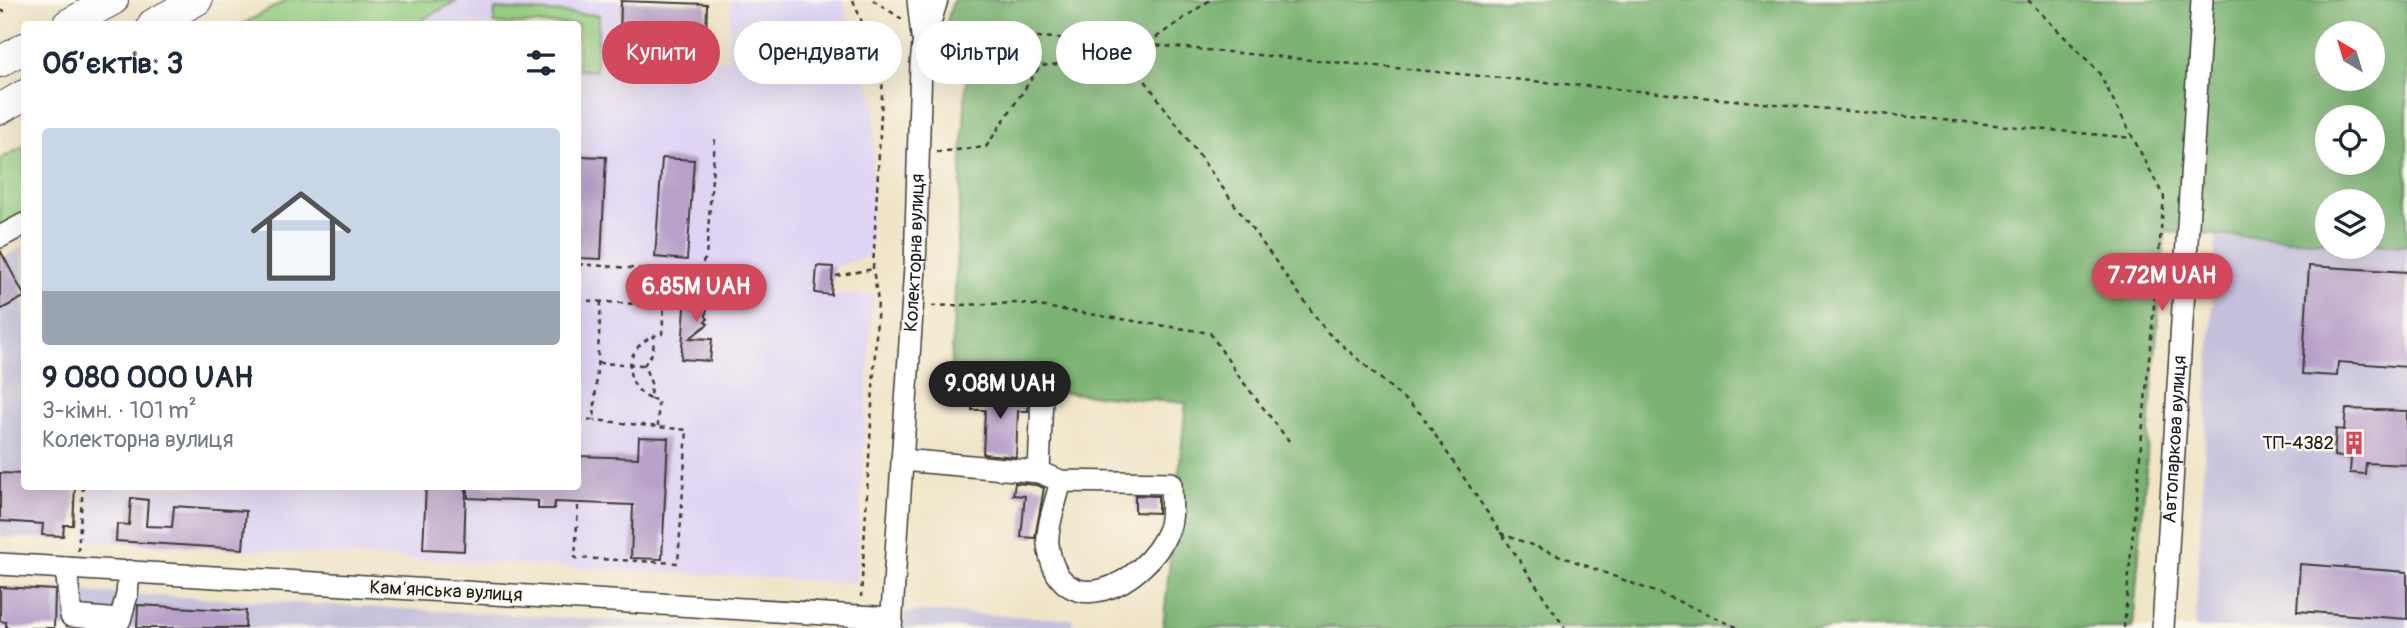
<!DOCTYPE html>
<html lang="uk">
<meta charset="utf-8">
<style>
:root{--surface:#fff;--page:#f6f6f7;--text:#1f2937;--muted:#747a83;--accent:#d1495b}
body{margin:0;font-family:Pangolin,sans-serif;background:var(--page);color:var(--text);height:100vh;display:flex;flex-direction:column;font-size:26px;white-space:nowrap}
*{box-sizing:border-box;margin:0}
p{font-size:23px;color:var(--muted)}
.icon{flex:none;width:38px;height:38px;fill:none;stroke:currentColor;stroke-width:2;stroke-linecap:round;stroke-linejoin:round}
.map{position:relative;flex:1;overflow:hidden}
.details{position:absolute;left:21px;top:21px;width:560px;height:469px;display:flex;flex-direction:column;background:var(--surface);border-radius:7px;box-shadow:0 7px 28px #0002}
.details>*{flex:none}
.top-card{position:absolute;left:602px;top:21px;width:665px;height:63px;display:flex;gap:14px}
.needle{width:46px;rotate:322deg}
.tools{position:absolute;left:2315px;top:21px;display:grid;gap:14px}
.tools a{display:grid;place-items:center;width:70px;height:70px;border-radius:50%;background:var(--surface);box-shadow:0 7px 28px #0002;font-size:35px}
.price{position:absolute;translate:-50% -60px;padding:0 16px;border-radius:24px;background:var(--accent);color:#fff;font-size:23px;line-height:46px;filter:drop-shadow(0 2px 4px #0008)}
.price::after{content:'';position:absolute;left:50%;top:42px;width:21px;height:16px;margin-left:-10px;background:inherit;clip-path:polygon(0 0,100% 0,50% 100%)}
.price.current{background:#222;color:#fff}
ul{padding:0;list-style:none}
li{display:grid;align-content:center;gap:14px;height:371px;padding:0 21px}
li span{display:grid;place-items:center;height:217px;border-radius:7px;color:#555}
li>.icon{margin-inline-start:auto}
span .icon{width:126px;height:126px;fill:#fffc;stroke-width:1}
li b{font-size:30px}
h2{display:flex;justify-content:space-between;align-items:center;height:84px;padding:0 21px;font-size:30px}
.pill{padding:0 24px;border-radius:32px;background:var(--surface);box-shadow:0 7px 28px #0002;font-size:24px;line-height:63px}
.pill.current{background:var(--accent);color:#fff}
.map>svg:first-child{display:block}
</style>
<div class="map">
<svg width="2407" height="628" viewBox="0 0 2407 628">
<rect width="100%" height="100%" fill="#fbf7ec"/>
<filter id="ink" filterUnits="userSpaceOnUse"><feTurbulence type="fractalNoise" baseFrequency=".0143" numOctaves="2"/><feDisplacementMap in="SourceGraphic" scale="14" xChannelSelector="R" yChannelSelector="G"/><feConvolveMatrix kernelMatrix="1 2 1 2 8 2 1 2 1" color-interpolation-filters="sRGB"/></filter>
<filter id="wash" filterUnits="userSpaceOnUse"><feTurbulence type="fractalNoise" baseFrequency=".00686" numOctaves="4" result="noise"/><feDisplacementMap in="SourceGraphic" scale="28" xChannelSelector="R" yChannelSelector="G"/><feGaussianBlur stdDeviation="1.57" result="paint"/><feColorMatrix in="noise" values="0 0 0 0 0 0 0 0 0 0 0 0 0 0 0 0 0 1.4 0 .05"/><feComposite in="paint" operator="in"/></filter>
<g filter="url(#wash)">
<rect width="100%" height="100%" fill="#f0e4c6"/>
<path fill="#e0d4f4" d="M458 0H619L617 56 727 60 731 0H843L875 106 870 256 833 267 831 294 873 295 856 583 85 541 89 487 578 486V24H414Z"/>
<g fill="#c4c0db">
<path d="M2216 235 2327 242 2328 247H2373V244L2407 246V628H2195Z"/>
<path d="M24 246V486L75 487 73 540 0 537V260Z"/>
<path d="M0 587 701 625 700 628H0Z"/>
<path d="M937 612 1073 619V628H896L897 613Z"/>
</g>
<g fill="#97d083" stroke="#5a7650" stroke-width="2">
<path d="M287 0H458L414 24H243Z"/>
<path d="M495 9 599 15 596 71 578 70V24H494Z"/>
<path d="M24 146V214L0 227V159Z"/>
</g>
<path fill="#79b271" stroke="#4a6746" stroke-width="2" fill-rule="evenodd" d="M953 0H2407V246L2373 244V201H2328L2327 242 2165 232 2133 628H1163L1186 403 950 383 967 66 942 65 946 25ZM2328 33H2373V79H2328ZM2328 117H2373V163H2328Z"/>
<g id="blocks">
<g fill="#b8a0c9">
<path d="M621 1 707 4 706 41 620 38Z"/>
<path d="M578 156 606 157 601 259 578 258Z"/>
<path d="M662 158 694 160 687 260 655 257Z"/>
<path d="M0 250 24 295V297L0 310Z"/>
<path d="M817 266 833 267 831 295 815 293Z"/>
<path d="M2309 266 2407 272V367L2338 362 2337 376 2302 374Z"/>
<path d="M687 283 708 285 706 316 708 319 705 321 708 324 690 338 712 339 710 361 681 359Z"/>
<path d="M973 392 1018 394 1029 401 1028 411H1018L1016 457 983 454 985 410H972Z"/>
<path d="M2346 409 2407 411V465L2366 463 2365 474 2350 473 2351 458 2334 456 2336 429 2344 430Z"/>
<path d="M639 437 668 438 662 559 631 558 633 505 555 502 554 509H538V501L468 498V486H578V456L638 458Z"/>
<path d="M0 473 24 474V486H75L73 525H64L63 536 42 535 43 524 0 521Z"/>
<path d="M1015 483 1036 485 1044 488 1035 538 1021 537 1025 496 1013 495Z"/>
<path d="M426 486H466L464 551 423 549Z"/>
<path d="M1135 495 1158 496V513L1135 512Z"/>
<path d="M131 498 148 500 146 526 172 527 174 506 246 511 243 549 116 541 117 524 129 525Z"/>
<path d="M2300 564 2407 572V619L2297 611Z"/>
<path d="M0 587 55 590 54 628H6V622L0 621Z"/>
<path d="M138 605 246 611 245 628H137Z"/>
</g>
</g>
</g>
<g filter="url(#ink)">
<use href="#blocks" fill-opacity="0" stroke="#3c3a36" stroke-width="2"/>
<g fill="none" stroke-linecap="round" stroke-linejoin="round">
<g stroke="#3c3a36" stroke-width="24">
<g id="minor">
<path d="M918 0 922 36"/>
<path d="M0 237 24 224"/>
<path d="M1026 383 1042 395 1039 472"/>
<path d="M902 460 1039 472 1061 481 1171 483C1171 497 1174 518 1168 531 1145 586 1058 628 1048 544 1046 528 1057 498 1061 481"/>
<path d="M0 564 892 618"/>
<path d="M66 568 71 616 120 620 127 595 129 571"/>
<path id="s1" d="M891 628 915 267 921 64 923 45 937 0"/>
<path id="s2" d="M2163 628 2202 0"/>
</g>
</g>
<g stroke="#3c3a36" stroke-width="32">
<g id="highway">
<path d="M68 24 113 0"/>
<path d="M153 24 197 0"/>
<path d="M0 62 24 48"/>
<path d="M0 109 24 95"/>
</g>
</g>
<g stroke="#3c3a36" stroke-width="2.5" stroke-dasharray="5 5" stroke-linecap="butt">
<path d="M853 0 883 75 873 269 878 301 861 597"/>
<path d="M873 0 902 19"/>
<path d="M2028 0 2098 71 2164 197 2124 628"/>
<path d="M0 11H10"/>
<path d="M947 32 1112 41 2133 138"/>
<path d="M1113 43 1128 57 1326 331 1421 414 1565 628"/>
<path d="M936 152 986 147 1040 66 1128 57 1210 0"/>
<path d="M578 264 695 273 706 258 715 139"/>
<path d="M836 276 873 269"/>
<path d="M578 300 664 306 662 334 654 336 653 352 644 365 651 383 650 399 658 400V426"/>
<path d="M932 306 1019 303 1210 333 1240 378 1289 441"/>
<path d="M598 363 644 365"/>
<path d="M650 399C621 383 624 348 654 336"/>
<path d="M578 419 594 420 601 302"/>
<path d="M578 506 575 558 678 563 687 430 594 420"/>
<path d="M1500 533 1671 598 1739 628"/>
<path d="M78 551 83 486"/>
</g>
<use href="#minor" stroke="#fff" stroke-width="21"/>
<use href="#highway" stroke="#fff" stroke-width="30"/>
</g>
</g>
<defs>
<g id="building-bare" transform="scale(1.89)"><path d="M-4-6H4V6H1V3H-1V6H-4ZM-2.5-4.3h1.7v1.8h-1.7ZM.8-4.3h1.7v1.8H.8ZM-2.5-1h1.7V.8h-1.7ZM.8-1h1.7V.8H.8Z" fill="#d1495b" stroke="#fbf7ec" stroke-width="2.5" paint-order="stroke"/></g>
</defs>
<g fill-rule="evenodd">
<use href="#building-bare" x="2354" y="443"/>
</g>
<g text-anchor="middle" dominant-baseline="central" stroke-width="5" stroke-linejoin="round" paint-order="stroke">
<g font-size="19" fill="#1c1c1c" stroke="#fbf7ec">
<text stroke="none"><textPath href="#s1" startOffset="376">Колекторна вулиця</textPath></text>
<text stroke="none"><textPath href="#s2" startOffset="189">Автопаркова вулиця</textPath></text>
<text transform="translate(446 591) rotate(3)">Камʼянська вулиця</text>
</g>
<g font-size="19" fill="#1c1c1c" stroke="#fbf7ec" text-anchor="end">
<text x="2334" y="443">ТП-4382</text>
</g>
</g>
</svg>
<div class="tools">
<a><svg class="needle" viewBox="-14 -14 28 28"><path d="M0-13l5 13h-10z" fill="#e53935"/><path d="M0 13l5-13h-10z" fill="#747a83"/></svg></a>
<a><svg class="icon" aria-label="locate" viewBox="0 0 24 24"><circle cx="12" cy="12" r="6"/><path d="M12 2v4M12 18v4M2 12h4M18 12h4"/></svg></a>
<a><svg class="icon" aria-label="layers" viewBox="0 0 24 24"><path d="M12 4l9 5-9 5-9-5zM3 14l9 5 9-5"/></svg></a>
</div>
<b class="price" style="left:2162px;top:313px">7.72M UAH</b>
<b class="price" style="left:696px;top:324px">6.85M UAH</b>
<b class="price current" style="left:1000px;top:421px">9.08M UAH</b>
<div class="top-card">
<a class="pill current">Купити</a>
<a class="pill">Орендувати</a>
<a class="pill">Фільтри</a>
<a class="pill">Нове</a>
</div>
<section class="details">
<h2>Об’єктів: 3<svg class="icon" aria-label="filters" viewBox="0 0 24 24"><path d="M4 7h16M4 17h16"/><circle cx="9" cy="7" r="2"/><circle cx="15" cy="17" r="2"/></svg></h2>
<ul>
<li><span style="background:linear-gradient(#c9d6e8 75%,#9aa5b1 0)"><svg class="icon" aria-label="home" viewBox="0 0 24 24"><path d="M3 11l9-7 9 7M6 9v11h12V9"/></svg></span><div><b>9 080 000 UAH</b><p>3-кімн. · 101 m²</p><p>Колекторна вулиця</p></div></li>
</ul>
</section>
</div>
